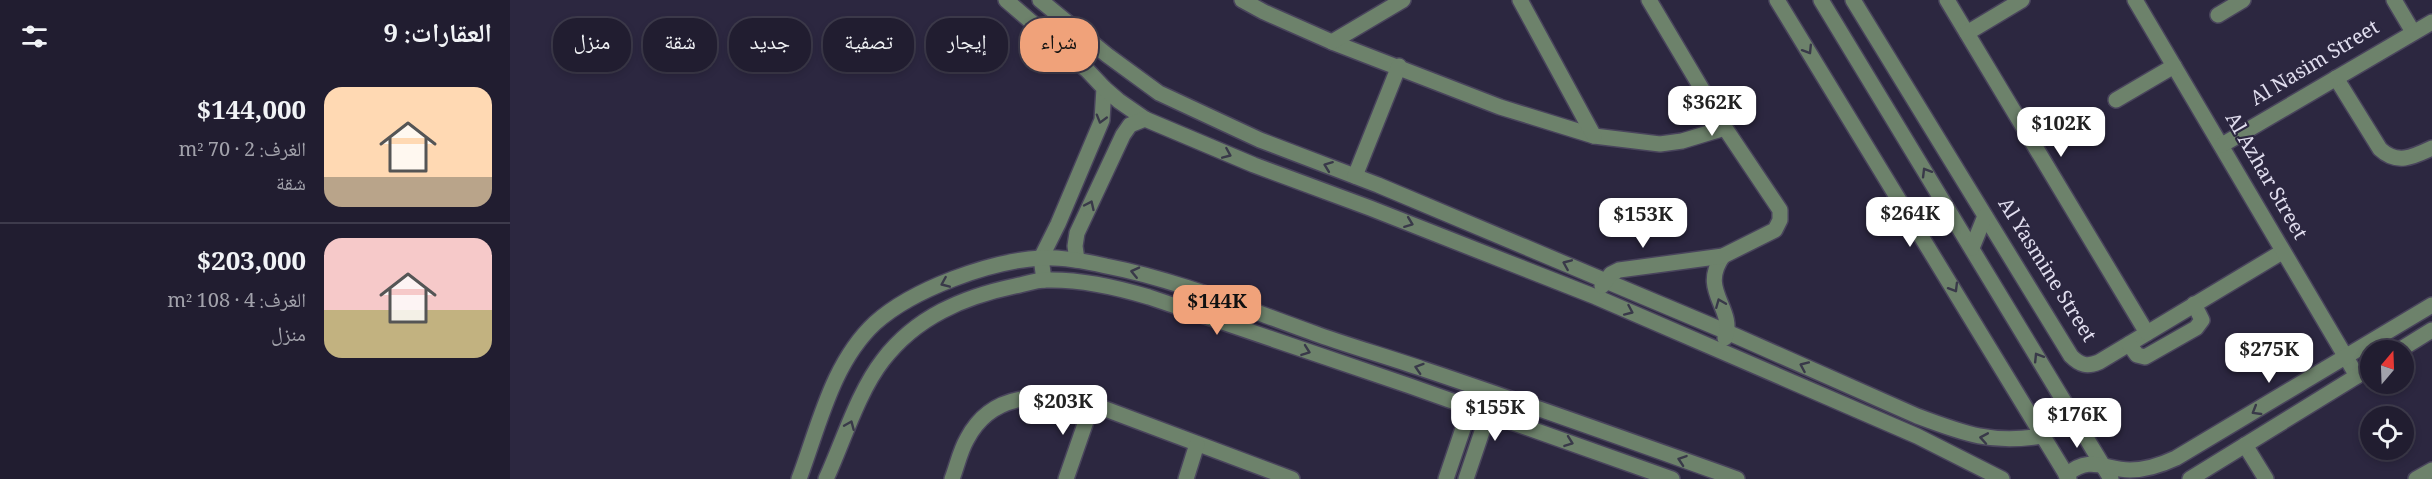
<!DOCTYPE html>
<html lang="ar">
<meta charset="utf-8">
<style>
:root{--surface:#211d30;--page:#2d2a3c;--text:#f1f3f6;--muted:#a2a2ab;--line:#3e3b4c;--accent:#f0a27a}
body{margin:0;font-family:Georgia,"Noto Naskh Arabic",serif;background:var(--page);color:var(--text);direction:rtl;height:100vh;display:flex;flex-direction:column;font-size:22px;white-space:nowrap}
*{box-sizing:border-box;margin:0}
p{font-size:20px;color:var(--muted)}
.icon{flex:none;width:33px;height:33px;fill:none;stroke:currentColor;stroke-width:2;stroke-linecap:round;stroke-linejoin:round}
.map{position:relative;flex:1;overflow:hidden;direction:ltr}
.side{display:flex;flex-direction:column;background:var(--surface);width:510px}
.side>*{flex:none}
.guide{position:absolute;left:18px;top:18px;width:570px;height:54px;direction:rtl;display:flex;gap:12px}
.needle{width:39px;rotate:19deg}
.tools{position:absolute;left:1850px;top:340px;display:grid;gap:12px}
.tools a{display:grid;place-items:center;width:54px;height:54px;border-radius:50%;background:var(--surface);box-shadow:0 3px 9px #0003,0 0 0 2px var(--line);font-size:30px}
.price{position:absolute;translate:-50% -51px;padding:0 14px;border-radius:12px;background:#fff;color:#222;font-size:20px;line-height:39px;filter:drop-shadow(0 2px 3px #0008)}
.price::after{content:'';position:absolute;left:50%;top:36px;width:18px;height:14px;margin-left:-9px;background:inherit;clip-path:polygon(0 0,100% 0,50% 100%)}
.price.current{background:var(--accent);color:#111}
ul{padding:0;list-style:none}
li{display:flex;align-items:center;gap:18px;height:150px;padding:0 18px}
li+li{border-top:2px solid var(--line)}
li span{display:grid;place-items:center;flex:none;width:168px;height:120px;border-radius:18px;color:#555}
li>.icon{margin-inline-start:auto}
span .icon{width:72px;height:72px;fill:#fffc;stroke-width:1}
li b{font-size:26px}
h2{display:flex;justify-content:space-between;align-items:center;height:72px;padding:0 18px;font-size:26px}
.tag{padding:0 21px;border-radius:24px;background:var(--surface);box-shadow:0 3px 9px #0003,0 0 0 2px var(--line);font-size:21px;line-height:54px}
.tag.current{background:var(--accent);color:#111}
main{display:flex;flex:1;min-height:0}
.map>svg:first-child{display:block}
</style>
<main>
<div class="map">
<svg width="1922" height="479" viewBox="0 0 1922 479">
<rect width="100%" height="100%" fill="#2c2740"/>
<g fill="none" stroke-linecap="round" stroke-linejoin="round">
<g stroke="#49445c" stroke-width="18">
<g id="minor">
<path d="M496 0 578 71 594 88 592 120 548 224 531 258 534 280"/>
<path d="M530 0 597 55 649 93 750 140 868 185 1217 332 1407 416C1455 434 1481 444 1532 436"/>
<path d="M732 0 754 12 822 42 990 107 1084 136 1150 144 1172 141 1215 128"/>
<path d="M1010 0 1084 136"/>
<path d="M1267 0 1559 479"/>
<path d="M1311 0 1601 479"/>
<path d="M1343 0 1561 356C1570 365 1577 367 1589 362L1772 252"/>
<path d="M1437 0 1637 333"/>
<path d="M1625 0 1847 376"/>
<path d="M1884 0 1903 32"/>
<path d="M1708 15 1733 0"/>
<path d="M1457 33 1512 0"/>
<path d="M822 42 893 0"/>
<path d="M1826 78 1870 149C1887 165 1903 157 1922 148"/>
<path d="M594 88 609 101 635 119"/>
<path d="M1606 100 1664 66"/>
<path d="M1712 145 1922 22"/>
<path d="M845 176 889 66"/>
<path d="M1462 248 1475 216"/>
<path d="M1213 256C1188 291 1226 308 1215 338"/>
<path d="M567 260 565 246 567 233 613 135 620 125 635 119 744 165 860 208 1086 297 1407 436 1492 479"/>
<path d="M1092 286 1101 274 1109 270 1213 256 1265 230 1270 220V210L1215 128 1139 0"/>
<path d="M1619 344 1627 355 1635 357 1686 328 1692 320 1684 304"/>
<path d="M1888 351 1922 330"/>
<path d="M1735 445 1756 479"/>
<path d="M1556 475C1581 454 1594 470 1620 470 1637 470 1651 465 1666 458L1922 305"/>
<path d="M289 479C309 426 322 363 365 323 403 289 480 261 531 258 552 257 574 261 596 266 669 280 738 310 809 335 843 347 878 357 913 369 1018 404 1123 442 1227 479"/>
<path d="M316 479C333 442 348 392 373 360 406 317 453 297 505 286 515 284 526 280 536 280 571 279 606 287 639 297L900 386 1162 479"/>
<path d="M442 479C447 466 450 451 457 439 483 389 535 394 582 404L782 479"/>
<path d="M556 479 582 404"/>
<path d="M676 479 687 444"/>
<path d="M936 479 963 399"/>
<path d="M956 479 981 405"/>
<path d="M1680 479 1860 368"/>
<path d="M1906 479 1922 470"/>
</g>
</g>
<use href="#minor" stroke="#6d826b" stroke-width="15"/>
</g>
<defs><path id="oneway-chevron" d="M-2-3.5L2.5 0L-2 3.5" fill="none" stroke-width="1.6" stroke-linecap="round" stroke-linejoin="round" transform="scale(1.5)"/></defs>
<g stroke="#393949">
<use href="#oneway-chevron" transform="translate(1298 50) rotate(58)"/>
<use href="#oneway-chevron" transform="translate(591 119) rotate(106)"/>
<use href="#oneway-chevron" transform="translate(717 154) rotate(23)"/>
<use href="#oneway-chevron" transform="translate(818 166) rotate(-159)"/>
<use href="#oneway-chevron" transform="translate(1416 172) rotate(-121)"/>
<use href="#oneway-chevron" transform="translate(580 205) rotate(-65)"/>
<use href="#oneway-chevron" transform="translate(899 223) rotate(21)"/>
<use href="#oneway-chevron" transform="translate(1057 264) rotate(-157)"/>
<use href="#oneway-chevron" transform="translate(625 272) rotate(-167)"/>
<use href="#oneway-chevron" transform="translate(435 283) rotate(157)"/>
<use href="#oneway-chevron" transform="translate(1444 288) rotate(59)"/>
<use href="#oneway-chevron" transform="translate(1210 303) rotate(-112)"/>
<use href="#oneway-chevron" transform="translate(1119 311) rotate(24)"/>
<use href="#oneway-chevron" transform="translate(796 351) rotate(20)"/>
<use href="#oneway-chevron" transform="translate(1528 357) rotate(-122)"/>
<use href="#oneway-chevron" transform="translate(1294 366) rotate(-156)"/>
<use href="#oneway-chevron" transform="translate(909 368) rotate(-162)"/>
<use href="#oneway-chevron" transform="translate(1746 411) rotate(149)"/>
<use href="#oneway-chevron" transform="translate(340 425) rotate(-67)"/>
<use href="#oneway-chevron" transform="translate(1474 438) rotate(-170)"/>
<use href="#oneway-chevron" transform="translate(1059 442) rotate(20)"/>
<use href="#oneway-chevron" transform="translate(1172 460) rotate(-161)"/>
</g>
<g text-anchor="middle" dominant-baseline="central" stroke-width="4.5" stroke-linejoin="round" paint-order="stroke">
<g font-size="20" fill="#e0ddee" stroke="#2c2740">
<text transform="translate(1806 65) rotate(-31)">Al Nasim Street</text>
<text transform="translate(1754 177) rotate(60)">Al Azhar Street</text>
<text transform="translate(1535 271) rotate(58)">Al Yasmine Street</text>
</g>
</g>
</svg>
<div class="tools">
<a><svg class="needle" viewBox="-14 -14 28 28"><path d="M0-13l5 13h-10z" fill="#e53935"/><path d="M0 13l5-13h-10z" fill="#a2a2ab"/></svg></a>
<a><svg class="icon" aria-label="locate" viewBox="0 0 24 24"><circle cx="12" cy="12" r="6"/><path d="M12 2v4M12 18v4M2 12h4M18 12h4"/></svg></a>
</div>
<b class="price" style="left:1202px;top:137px">$362K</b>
<b class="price" style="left:1551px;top:158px">$102K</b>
<b class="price" style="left:1400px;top:248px">$264K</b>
<b class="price" style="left:1133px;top:249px">$153K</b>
<b class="price current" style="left:707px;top:336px">$144K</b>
<b class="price" style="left:1759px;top:384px">$275K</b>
<b class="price" style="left:553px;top:436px">$203K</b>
<b class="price" style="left:985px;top:442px">$155K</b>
<b class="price" style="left:1567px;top:449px">$176K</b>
<div class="guide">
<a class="tag current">شراء</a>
<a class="tag">إيجار</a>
<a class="tag">تصفية</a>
<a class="tag">جديد</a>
<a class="tag">شقة</a>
<a class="tag">منزل</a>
</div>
</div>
<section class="side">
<h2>العقارات: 9<svg class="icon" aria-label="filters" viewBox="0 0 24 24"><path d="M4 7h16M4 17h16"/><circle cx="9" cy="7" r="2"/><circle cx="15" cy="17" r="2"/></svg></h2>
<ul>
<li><span style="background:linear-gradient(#ffd9b3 75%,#b9a48a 0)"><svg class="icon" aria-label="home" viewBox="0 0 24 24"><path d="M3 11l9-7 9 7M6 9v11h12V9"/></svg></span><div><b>$144,000</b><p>الغرف: 2 · 70 m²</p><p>شقة</p></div></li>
<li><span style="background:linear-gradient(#f6c9c9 60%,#c2b280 0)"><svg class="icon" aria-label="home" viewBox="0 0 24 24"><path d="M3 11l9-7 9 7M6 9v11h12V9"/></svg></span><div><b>$203,000</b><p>الغرف: 4 · 108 m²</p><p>منزل</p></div></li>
</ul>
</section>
</main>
